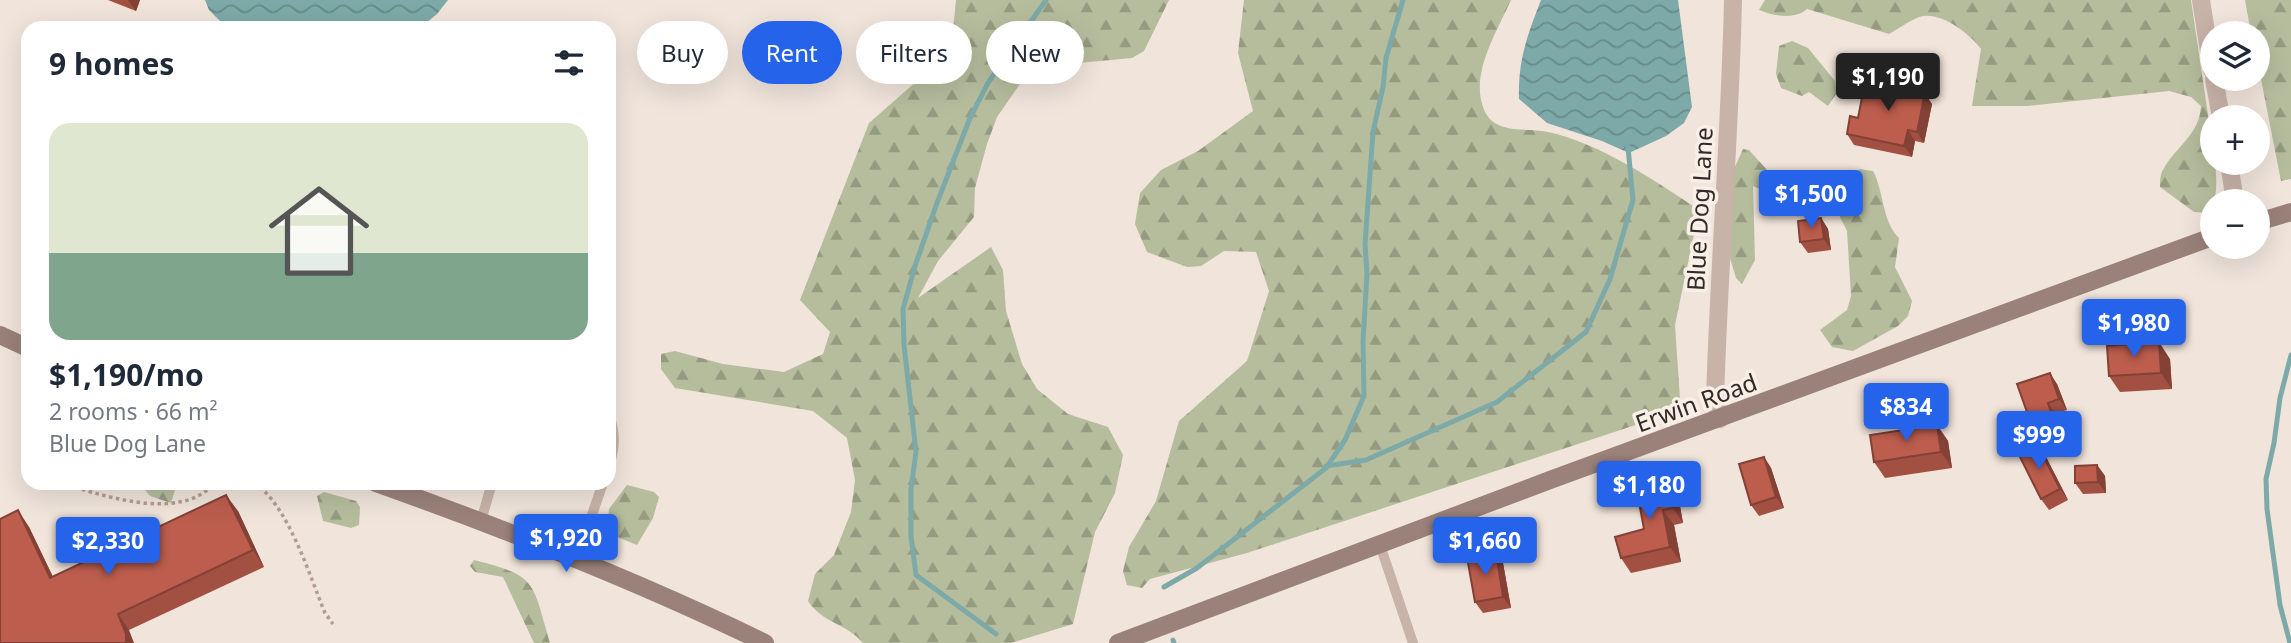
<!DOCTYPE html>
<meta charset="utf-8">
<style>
:root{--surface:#fff;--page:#f2f2f3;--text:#1f2937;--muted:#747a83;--line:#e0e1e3;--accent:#2563eb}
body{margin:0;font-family:"Noto Sans",sans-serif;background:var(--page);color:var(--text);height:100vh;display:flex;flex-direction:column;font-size:26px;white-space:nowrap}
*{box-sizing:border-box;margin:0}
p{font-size:23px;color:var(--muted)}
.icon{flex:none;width:38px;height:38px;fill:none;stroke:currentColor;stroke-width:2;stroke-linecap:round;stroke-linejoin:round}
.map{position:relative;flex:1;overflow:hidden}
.panel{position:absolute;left:21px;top:21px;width:595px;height:469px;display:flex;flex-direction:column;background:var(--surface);border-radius:21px;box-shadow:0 7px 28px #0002}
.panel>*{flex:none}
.banner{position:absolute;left:637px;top:21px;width:665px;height:63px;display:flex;gap:14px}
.fabs{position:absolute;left:2200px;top:21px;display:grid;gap:14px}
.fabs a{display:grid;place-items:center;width:70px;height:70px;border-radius:50%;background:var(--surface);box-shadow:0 7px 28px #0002;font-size:35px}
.price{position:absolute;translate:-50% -60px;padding:0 16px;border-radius:7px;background:var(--accent);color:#fff;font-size:23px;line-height:46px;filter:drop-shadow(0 2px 4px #0008)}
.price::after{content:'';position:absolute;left:50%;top:42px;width:21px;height:16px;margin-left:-10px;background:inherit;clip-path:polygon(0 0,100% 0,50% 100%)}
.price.on{background:#222;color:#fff}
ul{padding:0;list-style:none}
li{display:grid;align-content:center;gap:14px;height:371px;padding:0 28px}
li+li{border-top:2px solid var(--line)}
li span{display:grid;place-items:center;height:217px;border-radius:21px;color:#555}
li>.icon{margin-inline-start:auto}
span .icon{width:126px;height:126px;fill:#fffc;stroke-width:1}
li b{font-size:30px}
h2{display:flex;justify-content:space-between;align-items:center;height:84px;padding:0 28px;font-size:30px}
.pill{padding:0 24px;border-radius:32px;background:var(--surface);box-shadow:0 7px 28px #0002;font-size:24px;line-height:63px}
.pill.on{background:var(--accent);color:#fff}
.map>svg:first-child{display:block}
</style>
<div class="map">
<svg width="2291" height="643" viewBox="0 0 2291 643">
<defs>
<pattern id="forest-firs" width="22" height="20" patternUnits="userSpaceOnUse" patternTransform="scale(1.75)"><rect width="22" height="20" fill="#b6bd9d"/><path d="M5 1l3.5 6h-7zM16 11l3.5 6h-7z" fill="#959a80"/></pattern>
<pattern id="water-waves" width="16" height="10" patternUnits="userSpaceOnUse" patternTransform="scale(1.75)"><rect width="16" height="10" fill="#7daaa8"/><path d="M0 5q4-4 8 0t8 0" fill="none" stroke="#678b89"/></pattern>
</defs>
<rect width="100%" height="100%" fill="#f0e4db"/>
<g fill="url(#forest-firs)">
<path d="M956 0H1169L1144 51 1132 58 1046 66 1022 81 997 117 987 144 975 188 974 217 938 261 918 298 991 247 1003 270 1006 311 1022 364 1037 389 1068 414 1108 427 1123 455 1115 493 1095 532 1073 624 1011 643H863C846 623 822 623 808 601L815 574 834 555 851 512 855 480 847 438 813 411 675 388 661 369V354L675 351 723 364 784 372 823 354 830 332 800 300 869 123 943 58 953 30Z"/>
<path d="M1244 0H1511C1497 32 1468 76 1485 112 1497 135 1526 127 1548 132 1599 143 1656 181 1699 210L1675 325 1680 399 1663 416 1247 553 1150 579 1142 588 1127 585 1123 571 1129 547 1156 501 1179 421 1247 361 1269 291 1256 252 1224 251 1201 266 1187 267 1147 252 1135 224 1140 193 1161 170 1198 151 1253 111 1238 53Z"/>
<path d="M1765 0H2191L2212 142V163H2215C2217 179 2218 203 2208 213L2194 212 2160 187C2160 182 2160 174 2163 170 2173 149 2200 135 2201 106L2191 97 2169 91 2027 106H1972L1981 49C1970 34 1940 10 1919 17 1909 21 1898 29 1889 34L1807 9C1795 20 1773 16 1759 10Z"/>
<path d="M2245 0H2291V179L2281 181 2258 64V33H2251Z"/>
<path d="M1792 41 1808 48 1835 81 1836 94 1828 106 1809 92 1802 96 1781 88 1776 74 1779 46Z"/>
<path d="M1743 149 1749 150 1768 171 1793 186 1794 193 1788 197H1779L1753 186 1755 260 1742 284 1736 278 1727 248 1734 169Z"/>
<path d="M1859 169 1873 171C1884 191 1882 222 1899 238L1895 267 1912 301 1908 316 1898 326 1853 351 1832 347 1820 330 1847 310 1851 296 1847 231 1840 217 1847 187Z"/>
<path d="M145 483H177L171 503 150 496 145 490Z"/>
<path d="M627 485 654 492 659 497 653 518 637 545 607 533 609 509Z"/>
<path d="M324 492 356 501 360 507 359 525 351 528 323 521 317 496Z"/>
<path d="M474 560C539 576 532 583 550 643H534L503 577 475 572 470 566Z"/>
</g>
<g fill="url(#water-waves)">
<path d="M205 0H448L437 14 420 28H227L209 10Z"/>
<path d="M1541 0H1678L1692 107 1684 123 1666 136 1629 153 1602 141 1547 123 1519 99C1518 60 1527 36 1541 0Z"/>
</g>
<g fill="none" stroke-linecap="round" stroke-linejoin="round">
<g stroke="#7daaa8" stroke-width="5">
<path d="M1326 466 1366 460 1497 402 1586 332 1610 279 1633 200 1628 147"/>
<path d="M1164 587 1197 568 1326 468 1345 440 1364 396 1363 341 1367 274 1365 244 1373 132 1383 87 1386 58 1403 0"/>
<path d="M996 634 916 575 911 536V489L916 452 904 345 903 309 915 266 937 203 970 118 988 83 1046 0"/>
<path d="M1173 640 1174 643"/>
<path d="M2290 643 2280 605 2267 509 2266 479 2274 443 2280 398 2291 355"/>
</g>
<g stroke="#b29d93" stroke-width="3.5" stroke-dasharray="3.5 3.5" stroke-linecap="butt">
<path d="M62 483C100 495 158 514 196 497 204 493 211 487 219 483"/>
<path d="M254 483C288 504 310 577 325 613L333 624"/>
</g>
<g stroke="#c7b3a8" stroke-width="10">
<path d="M609 415C616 433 615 448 609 466"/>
<path d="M481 521 492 483"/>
<path d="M1380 545 1413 643"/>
<path d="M577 558 603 483"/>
</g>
<g stroke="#c7b3a8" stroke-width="18">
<path d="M2201 0 2212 70"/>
<path d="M2214 79 2221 117"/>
<path d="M2229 163 2235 201"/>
<path d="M1720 419 1715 400C1719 266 1730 133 1733 0"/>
</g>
<g stroke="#9a827a" stroke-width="18">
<path d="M2258 222 2291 212"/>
<path d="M0 335 28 348"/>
<path d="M376 483C508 530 638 581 765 643"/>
<path d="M1118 643 1550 480 2212 237"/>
</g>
</g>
<g fill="#a25042">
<path d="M108 0H140L136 11Z"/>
<path d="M1889 87 1915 91 1932 104 1924 143 1915 141 1912 157 1854 145 1847 134 1858 118Z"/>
<path d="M1821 218 1828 229 1831 250 1808 253 1800 242Z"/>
<path d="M2170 359 2172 389 2120 392 2109 376Z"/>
<path d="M2057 384 2067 410 2055 414 2062 432 2041 440 2033 429Z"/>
<path d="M1937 425 1948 441 1952 468 1885 478 1874 462Z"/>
<path d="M2037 444 2045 455 2068 500 2049 510 2041 499Z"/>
<path d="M1764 457 1771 468 1784 508 1759 516 1751 505Z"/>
<path d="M2097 465 2105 476 2106 493 2083 494 2075 483Z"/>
<path d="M1678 495 1683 523 1674 525 1681 562 1631 573 1621 558 1644 529Z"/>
<path d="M238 511 264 567 129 630 0 643 29 527 53 577Z"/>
<path d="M1496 552 1503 563 1511 608 1483 613 1475 602Z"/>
</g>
<g fill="#844136">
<path d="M128 0H140L136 11Z"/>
<path d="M1908 81 1916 92 1906 89Z"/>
<path d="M1925 93 1932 104 1924 143 1917 132Z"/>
<path d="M1908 130 1915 141 1912 157 1904 146Z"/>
<path d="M1821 218 1828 229 1831 250 1824 239Z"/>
<path d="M2159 342 2170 359 2172 389 2161 373Z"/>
<path d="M2050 373 2057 384 2067 410 2059 399Z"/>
<path d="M2048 403 2055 414 2062 432 2054 421Z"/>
<path d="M1937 425 1948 441 1952 468 1941 452Z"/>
<path d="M2037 444 2045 455 2068 500 2060 489Z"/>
<path d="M1764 457 1771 468 1784 508 1776 497Z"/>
<path d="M2097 465 2105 476 2106 493 2098 482Z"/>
<path d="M1668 480 1678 495 1683 523 1673 508Z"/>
<path d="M226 495 238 511 264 567 253 550Z"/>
<path d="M18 510 29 527 61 594 50 578Z"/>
<path d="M1663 510 1674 525 1681 562 1670 547Z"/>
<path d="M1496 552 1503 563 1511 608 1503 597Z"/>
<path d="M118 614 129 630 134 643H126Z"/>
</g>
<g fill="#bc5d4d" stroke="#844136" stroke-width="2">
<path d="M1891 77 1908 81 1906 89 1925 93 1917 132 1908 130 1904 146 1847 134 1850 116 1858 118 1865 82 1889 87Z"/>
<path d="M1821 218 1824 239 1800 242 1798 221Z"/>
<path d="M2159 342 2161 373 2109 376 2107 346Z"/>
<path d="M2050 373 2059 399 2048 403 2054 421 2033 429 2017 384Z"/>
<path d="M1937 425 1941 452 1874 462 1870 435Z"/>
<path d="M2037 444 2060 489 2041 499 2018 453Z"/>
<path d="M1764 457 1776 497 1751 505 1739 464Z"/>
<path d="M2097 465 2098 482 2075 483V466Z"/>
<path d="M1668 480 1673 508 1663 510 1670 547 1621 558 1615 537 1644 529 1636 486Z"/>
<path d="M226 495 253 550 118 614 126 634V643H0V519L18 510 50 578Z"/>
<path d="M1496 552 1503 597 1475 602 1467 557Z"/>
</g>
<g text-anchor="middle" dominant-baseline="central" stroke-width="7" stroke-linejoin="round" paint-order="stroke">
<g font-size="24" fill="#342b28" stroke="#f8efe7">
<text transform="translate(1699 209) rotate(-87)">Blue Dog Lane</text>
<text transform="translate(1696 402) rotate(-20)">Erwin Road</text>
</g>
</g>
</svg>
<div class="fabs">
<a><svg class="icon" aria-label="layers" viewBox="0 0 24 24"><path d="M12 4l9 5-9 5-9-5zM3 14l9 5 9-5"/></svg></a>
<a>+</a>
<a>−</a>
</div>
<b class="price on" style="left:1888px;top:113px">$1,190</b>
<b class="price" style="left:1811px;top:230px">$1,500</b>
<b class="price" style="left:2134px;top:359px">$1,980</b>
<b class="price" style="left:1906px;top:443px">$834</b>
<b class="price" style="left:2039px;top:471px">$999</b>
<b class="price" style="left:1649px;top:521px">$1,180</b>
<b class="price" style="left:566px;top:574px">$1,920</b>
<b class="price" style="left:108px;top:577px">$2,330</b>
<b class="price" style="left:1485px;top:577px">$1,660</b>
<div class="banner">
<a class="pill">Buy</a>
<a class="pill on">Rent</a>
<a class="pill">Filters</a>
<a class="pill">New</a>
</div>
<section class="panel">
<h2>9 homes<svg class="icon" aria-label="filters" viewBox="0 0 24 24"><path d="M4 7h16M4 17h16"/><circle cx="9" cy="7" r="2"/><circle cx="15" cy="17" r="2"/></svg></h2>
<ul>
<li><span style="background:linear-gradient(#dfe7d0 60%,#7fa58c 0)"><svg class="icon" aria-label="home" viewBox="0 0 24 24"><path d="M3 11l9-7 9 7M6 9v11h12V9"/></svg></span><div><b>$1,190/mo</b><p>2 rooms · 66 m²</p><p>Blue Dog Lane</p></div></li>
</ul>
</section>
</div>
